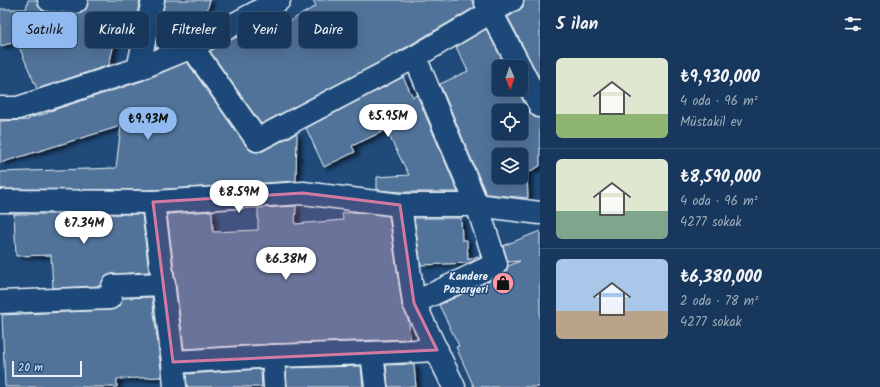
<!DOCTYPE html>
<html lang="tr">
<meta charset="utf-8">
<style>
:root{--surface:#17385c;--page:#244365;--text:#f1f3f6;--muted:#9eacbb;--line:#365272;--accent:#90b9f0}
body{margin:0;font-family:Kalam,sans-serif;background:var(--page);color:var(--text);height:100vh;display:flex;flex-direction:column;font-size:15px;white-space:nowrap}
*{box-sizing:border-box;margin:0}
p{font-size:13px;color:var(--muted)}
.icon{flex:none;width:22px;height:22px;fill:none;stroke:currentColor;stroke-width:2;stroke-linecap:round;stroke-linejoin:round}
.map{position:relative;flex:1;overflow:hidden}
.sheet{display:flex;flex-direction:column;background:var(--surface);width:340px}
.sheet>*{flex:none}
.hud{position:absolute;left:12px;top:12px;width:380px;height:36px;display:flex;gap:8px}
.needle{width:26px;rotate:178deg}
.tools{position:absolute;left:492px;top:60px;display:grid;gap:8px}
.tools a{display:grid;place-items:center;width:36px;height:36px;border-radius:6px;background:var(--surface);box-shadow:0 4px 16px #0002,0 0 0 1px var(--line);font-size:20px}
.scale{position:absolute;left:12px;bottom:10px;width:70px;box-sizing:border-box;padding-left:4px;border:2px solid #e8f1f8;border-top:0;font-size:11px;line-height:14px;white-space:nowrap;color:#e8f1f8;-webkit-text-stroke:3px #1f4a7a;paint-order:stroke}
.price{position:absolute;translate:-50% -34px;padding:0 9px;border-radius:14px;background:#fff;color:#222;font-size:13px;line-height:26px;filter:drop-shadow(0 1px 2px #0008)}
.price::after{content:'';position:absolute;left:50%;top:24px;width:12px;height:9px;margin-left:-6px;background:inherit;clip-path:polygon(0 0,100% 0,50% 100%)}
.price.on{background:var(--accent);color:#111}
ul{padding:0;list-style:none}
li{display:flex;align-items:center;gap:12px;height:100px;padding:0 16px}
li+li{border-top:1px solid var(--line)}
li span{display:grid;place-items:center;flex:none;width:112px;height:80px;border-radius:6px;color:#555}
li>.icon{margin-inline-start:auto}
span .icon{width:48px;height:48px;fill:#fffc;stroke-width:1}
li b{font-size:17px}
h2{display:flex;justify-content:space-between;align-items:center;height:48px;padding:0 16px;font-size:17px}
.chip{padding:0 14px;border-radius:6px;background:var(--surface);box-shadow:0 4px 16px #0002,0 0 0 1px var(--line);font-size:14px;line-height:36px}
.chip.on{background:var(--accent);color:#111}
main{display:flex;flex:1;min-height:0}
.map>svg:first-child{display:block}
</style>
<main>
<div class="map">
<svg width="540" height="387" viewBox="0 0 540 387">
<defs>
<filter id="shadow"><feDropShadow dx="4.5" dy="2.5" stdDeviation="2" flood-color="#0009"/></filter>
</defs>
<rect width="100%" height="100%" fill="#1f4a7a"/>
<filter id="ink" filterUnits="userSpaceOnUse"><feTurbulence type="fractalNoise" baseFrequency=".025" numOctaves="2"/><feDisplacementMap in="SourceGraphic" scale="8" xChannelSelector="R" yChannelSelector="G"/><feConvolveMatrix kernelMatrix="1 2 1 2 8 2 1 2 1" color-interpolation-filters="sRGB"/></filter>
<g filter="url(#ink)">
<g fill="#517399" stroke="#e8f1f8" fill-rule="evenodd" filter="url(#shadow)">
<path d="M28 0H37L38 6 42 10 48 12 75 14 81 13 86 9 88 3V0H140L131 44 115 40 109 65 37 89 17 42 0 46V9H26Z"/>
<path d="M165 0H210L205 18 212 20 211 22 187 36 155 48Z"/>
<path d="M313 0H473L475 7 393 55 261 124 210 51 276 16 281 26 316 6Z"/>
<path d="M524 0H540V79L508 17 518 11 523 7Z"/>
<path d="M486 29 506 67H499V89H517L529 112 534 117 540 118V166L527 173 528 198 486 194 440 84 468 71 456 47ZM499 111H521V133H499ZM499 155H521V177H499Z"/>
<path d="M187 62 247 147 251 151 257 152 263 151 297 133 296 181 153 190 0 189V172L116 168 121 126 0 163V121L29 120V118L48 113 47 112 142 81Z"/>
<path d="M403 77 413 97 417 95 458 192H401L377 190V177L409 175 386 130 352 146 355 152 324 167 306 128Z"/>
<path d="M296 206 295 224 343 220 342 213 357 212 389 216 402 305 409 322 410 339 272 344 184 349 167 214 212 211 213 232 258 230V208Z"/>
<path d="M14 214H142L149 272 112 274 105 277 100 286 53 288 51 255 16 256Z"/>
<path d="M414 218H461L462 240H467L468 260 480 255 481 257 469 263 421 265Z"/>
<path d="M540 231V387H474L456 347 459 346 439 305 502 275 506 271 508 266 520 261 508 262 503 246Z"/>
<path d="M152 297 162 377 117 379V387H5L2 315 110 310 118 307 123 298Z"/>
<path d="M414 364 416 387H388L386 365Z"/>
<path d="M361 366 363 387H287L286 368Z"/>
<path d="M261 369 262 387H187L186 374Z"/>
</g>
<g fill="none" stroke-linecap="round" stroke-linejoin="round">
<g stroke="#e8f1f8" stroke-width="25">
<g id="minor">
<path d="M49 0 76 2"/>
<path d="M512 0 491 12 520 67"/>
<path d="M192 47 279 0"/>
<path d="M138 69 192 47 257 140 415 57"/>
<path d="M521 69 540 106"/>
<path d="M0 108H18L138 69 153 0"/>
<path d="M0 201 153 202 303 193 400 205H477L540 213"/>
<path d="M153 202 173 362"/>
<path d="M400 205 414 303"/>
<path d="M0 302 110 298 113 286 164 284"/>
<path d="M175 387 173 362 273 356"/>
<path d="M275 387 273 356 372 353"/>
<path d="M376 387 372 353 437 350"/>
<path d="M454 387 414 303 496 264 477 205 415 57 491 12 485 0"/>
</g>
</g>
<use href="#minor" stroke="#1f4a7a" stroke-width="22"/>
</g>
</g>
<path fill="#d37aa2" fill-opacity="0.2" stroke="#d37aa2" stroke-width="3" stroke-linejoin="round" d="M303 193 400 205 414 303 437 350 173 362 153 202Z"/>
<defs>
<g id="shop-disc" transform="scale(1.15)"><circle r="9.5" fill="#ff9aa2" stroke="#1f4a7a"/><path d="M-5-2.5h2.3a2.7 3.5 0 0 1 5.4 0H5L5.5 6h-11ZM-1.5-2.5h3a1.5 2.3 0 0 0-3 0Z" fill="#111"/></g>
</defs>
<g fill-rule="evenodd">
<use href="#shop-disc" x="503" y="283"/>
</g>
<g text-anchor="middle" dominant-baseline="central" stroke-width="3" stroke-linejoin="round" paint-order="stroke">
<g font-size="11" font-weight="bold" fill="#e8f1f8" stroke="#1f4a7a" text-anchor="end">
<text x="488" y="277">Kandere<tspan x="488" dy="13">Pazaryeri</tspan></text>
</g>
</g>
</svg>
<div class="tools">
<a><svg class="needle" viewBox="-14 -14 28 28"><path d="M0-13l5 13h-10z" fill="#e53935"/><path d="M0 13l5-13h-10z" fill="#9eacbb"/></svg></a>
<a><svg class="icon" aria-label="locate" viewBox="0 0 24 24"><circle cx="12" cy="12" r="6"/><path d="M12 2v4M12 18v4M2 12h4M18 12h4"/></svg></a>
<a><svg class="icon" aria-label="layers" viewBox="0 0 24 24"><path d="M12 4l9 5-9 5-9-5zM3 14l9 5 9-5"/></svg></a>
</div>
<div class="scale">20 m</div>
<b class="price" style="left:388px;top:138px">₺5.95M</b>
<b class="price on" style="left:148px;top:141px">₺9.93M</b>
<b class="price" style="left:239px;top:214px">₺8.59M</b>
<b class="price" style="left:84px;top:245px">₺7.34M</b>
<b class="price" style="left:286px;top:281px">₺6.38M</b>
<div class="hud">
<a class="chip on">Satılık</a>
<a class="chip">Kiralık</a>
<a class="chip">Filtreler</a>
<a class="chip">Yeni</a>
<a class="chip">Daire</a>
</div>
</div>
<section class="sheet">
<h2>5 ilan<svg class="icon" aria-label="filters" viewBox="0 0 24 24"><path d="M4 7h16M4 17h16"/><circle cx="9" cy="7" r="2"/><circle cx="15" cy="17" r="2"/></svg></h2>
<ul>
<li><span style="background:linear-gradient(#dfe7d0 70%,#8fb573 0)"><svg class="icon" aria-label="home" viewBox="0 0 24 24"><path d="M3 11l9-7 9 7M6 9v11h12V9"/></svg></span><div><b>₺9,930,000</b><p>4 oda · 96 m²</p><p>Müstakil ev</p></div></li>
<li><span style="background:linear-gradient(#dfe7d0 65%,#7fa58c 0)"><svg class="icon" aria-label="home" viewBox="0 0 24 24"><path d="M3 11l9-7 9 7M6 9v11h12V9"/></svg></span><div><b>₺8,590,000</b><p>4 oda · 96 m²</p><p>4277 sokak</p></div></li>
<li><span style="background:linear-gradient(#a9c7e8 65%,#b9a48a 0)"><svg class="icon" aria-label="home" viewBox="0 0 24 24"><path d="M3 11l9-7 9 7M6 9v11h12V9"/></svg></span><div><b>₺6,380,000</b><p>2 oda · 78 m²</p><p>4277 sokak</p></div></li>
</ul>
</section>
</main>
